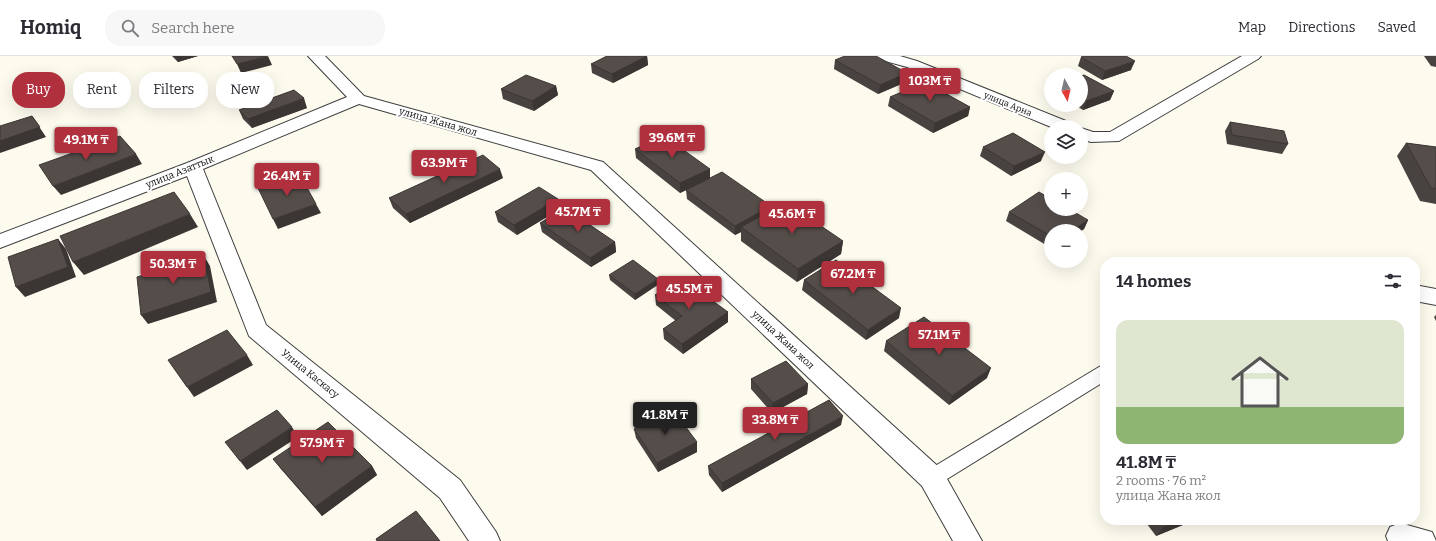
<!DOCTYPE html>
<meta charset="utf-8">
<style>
:root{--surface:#fff;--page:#f7f7f7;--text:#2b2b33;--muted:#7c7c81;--line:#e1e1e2;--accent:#b0313d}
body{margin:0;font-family:Bitter,serif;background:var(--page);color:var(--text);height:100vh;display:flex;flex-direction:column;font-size:15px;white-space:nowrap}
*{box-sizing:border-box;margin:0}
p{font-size:13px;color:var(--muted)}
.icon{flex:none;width:22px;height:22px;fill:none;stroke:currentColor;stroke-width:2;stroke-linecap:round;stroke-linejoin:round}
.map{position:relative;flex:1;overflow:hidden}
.sheet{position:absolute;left:1100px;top:201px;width:320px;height:268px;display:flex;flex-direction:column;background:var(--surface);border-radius:16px;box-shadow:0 4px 16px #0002}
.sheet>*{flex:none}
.hud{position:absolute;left:12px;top:16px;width:380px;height:36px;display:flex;gap:8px}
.needle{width:26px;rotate:172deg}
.buttons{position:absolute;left:1044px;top:12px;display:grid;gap:8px}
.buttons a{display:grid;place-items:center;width:44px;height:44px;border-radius:50%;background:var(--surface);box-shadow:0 4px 16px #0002;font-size:20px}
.price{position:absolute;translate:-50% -34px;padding:0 9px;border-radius:4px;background:var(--accent);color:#fff;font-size:13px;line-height:26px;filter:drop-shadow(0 1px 2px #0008)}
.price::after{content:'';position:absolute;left:50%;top:24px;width:12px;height:9px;margin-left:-6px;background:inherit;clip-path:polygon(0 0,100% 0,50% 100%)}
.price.on{background:#222;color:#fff}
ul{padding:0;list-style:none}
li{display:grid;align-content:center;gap:8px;height:212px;padding:0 16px}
li span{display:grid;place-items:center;height:124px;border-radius:12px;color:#555}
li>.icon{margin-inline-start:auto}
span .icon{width:72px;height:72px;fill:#fffc;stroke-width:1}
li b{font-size:17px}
h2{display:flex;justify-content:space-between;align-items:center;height:48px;padding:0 16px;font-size:17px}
.pill{padding:0 14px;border-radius:16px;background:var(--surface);box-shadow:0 4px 16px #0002;font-size:14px;line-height:36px}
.pill.on{background:var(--accent);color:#fff}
header{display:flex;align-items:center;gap:24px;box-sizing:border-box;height:56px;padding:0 20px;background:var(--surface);border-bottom:1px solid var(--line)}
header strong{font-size:19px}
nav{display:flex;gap:22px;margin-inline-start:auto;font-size:14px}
.search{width:280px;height:36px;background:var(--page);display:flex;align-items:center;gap:10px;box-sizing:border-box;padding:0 14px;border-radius:16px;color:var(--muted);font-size:15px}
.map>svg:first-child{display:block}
</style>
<header>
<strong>Homiq</strong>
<div class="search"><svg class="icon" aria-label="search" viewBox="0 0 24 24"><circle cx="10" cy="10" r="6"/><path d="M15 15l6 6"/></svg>Search here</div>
<nav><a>Map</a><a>Directions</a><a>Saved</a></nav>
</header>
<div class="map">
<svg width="1436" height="485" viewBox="0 0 1436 485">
<rect width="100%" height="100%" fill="#fdfaee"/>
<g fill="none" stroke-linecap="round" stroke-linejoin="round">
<g stroke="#3f3f3f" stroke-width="2">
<path id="service" d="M1105 309V325L939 428 932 431 925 428 922 422 925 416 1099 311Z"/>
</g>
<g stroke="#3f3f3f" stroke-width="2">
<g id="minor">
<path d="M308 0H325L364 40 603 106 942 414 982 485H953L922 430 591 114 359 48 203 113 266 269 460 424 496 476 500 485H469L440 442 249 280 187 120 0 192V178L187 107 347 41Z"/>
<path d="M875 0H900L917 5 1071 67 1074 71H1051L907 11 878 3Z"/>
<path d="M1242 0H1261L1258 3 1119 85 1091 86 1081 83V72L1093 76H1110Z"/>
<path d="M1415 229 1436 233V249L1415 245Z"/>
<path d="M1400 467 1432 476 1436 485H1388L1386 480 1390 471Z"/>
</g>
</g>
<use href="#service" fill="#fff" fill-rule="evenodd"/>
<use href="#minor" fill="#fff" fill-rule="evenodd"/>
</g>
<g fill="#484240">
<path d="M172 0H198L178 6Z"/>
<path d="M647 0 648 9 613 27 592 17 591 8Z"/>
<path d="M1424 0H1436V11L1431 10Z"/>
<path d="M1081 1 1131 14 1102 24 1078 10Z"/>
<path d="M835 4 907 17 906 26 878 38 834 13Z"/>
<path d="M1081 20 1114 35 1110 44 1083 54 1075 49H1081Z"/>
<path d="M556 30 558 39 534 55 503 43 501 33Z"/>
<path d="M890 41 970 51 968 60 933 77 888 50Z"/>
<path d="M307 52 252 72 243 63 239 54Z"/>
<path d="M1230 66 1288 88 1282 98 1227 88 1225 75Z"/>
<path d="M1406 87 1436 91V148L1420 145 1397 100Z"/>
<path d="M983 91 1041 105 1011 120 980 100Z"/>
<path d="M635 93 710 113V122L771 150V155L843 185 841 198 797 226 741 185V176L735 179 687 143 686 134 680 137 636 102Z"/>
<path d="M503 122 410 167 393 152 389 142Z"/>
<path d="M558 143 560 153 517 179 498 166 495 156Z"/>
<path d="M1009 156 1088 164 1084 173 1081 175H1051V192L1006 165Z"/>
<path d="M540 167 615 186 616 196 591 211 542 176Z"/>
<path d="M609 219 659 228 635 244 610 224Z"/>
<path d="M804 224 899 262 866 284 802 234Z"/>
<path d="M655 239 728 256V266L683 298 664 283 663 273 676 265 656 249Z"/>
<path d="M1436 259V265L1434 261Z"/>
<path d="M886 285 987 322 949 349 884 295Z"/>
<path d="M751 323 808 328 807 338 772 357 751 333Z"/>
<path d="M841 369 722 436 709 419 708 410Z"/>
<path d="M634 373 697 386V396L658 416 636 382Z"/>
<path d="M273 403 372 410 377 419 322 460 280 412Z"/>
<path d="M1144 464H1195L1156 480Z"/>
</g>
<g fill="#3b3634">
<path d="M174 0H198L178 6Z"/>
<path d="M268 0 272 9 241 17 237 8Z"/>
<path d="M647 0 648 9 613 27 612 18Z"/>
<path d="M1135 5 1131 14 1102 24 1105 15Z"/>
<path d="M907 17 906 26 878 38 880 29Z"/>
<path d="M556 30 558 39 534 55 532 45Z"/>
<path d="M1114 35 1110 44 1083 54 1087 45Z"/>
<path d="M304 42 307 52 252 72 248 63Z"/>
<path d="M970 51 968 60 933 77 935 67Z"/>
<path d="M32 60 46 81 0 97V85Z"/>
<path d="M1045 96 1041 105 1011 120 1014 110Z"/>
<path d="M136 98 142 108 61 139 53 130Z"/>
<path d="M500 113 503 122 410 167 406 158Z"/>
<path d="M710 113V123L680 137V127Z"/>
<path d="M558 143 560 153 517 179 514 169Z"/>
<path d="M316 148 321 157 278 173 273 163Z"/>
<path d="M771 150V159L741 171V176L735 179V170Z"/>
<path d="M190 158 198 171 84 219 73 206Z"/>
<path d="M1088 164 1084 173 1081 175H1072Z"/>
<path d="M58 183 66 193 76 221 25 241 16 231Z"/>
<path d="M843 185 841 198 797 226 798 213Z"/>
<path d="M615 186 616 196 591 211 590 202Z"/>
<path d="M204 200 210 210 217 246 148 268 141 259Z"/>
<path d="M658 223 659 228 635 244V238Z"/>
<path d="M901 252 899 262 866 284 868 274Z"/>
<path d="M728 256V266L683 298 682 288Z"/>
<path d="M247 299 253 309 194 341 187 331Z"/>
<path d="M991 312 987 322 949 349 952 340Z"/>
<path d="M808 328 807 338 772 357 773 347Z"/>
<path d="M843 360 841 369 722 436V427Z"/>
<path d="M292 371 298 381 247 414 240 405Z"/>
<path d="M697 386V396L658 416 657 407Z"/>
<path d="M372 410 377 419 322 460 315 451Z"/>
<path d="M1180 464H1195L1156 480 1164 471Z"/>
</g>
<g fill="#544d4a" stroke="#3b3634">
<path d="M232 0H267L237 8Z"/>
<path d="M607 0H647L612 18 591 8Z"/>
<path d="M845 0H876L907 17 880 29 835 4Z"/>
<path d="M1086 0H1126L1135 5 1105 15 1081 1Z"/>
<path d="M526 19 556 30 532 45 501 33Z"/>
<path d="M1084 19 1114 35 1087 45 1081 41V20Z"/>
<path d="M925 26 970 51 935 67 890 41Z"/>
<path d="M294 34 304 42 248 63 239 54Z"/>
<path d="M32 60 40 71 0 85V70Z"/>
<path d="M1230 66 1284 75 1288 88 1232 79Z"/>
<path d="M1013 77 1045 96 1014 110 983 91Z"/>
<path d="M120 80 136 98 53 130 39 109Z"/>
<path d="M664 80 710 113 680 127 635 93Z"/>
<path d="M1406 87 1436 91V133L1431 132Z"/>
<path d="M483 99 500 113 406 158 389 142Z"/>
<path d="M722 116 771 150 735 170 686 134Z"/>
<path d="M300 119 316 148 273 163 258 132Z"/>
<path d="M539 131 558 143 514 169 495 156Z"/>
<path d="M174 136 190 158 73 206 60 180Z"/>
<path d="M1039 136 1051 143V153H1069L1088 164 1072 175H1051V180L1009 156Z"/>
<path d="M786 146 843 185 798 213 741 171Z"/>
<path d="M565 152 615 186 590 202 540 167Z"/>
<path d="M58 183 68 211 16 231 8 201Z"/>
<path d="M204 200 211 236 141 259 137 221Z"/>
<path d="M633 204 658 223 635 238 609 219Z"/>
<path d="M836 204 901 252 868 274 804 224Z"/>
<path d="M681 222 728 256 682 288 663 273 682 260 655 239Z"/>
<path d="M924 261 991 312 952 340 886 285Z"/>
<path d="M227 274 247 299 187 331 168 304Z"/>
<path d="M786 305 808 328 773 347 751 323Z"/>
<path d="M829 344 843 360 722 427 708 410Z"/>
<path d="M277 354 292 371 240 405 225 386Z"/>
<path d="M673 354 697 386 657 407 634 373Z"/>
<path d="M328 366 372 410 315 451 273 403Z"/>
<path d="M416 455 440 485H377L376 483Z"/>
<path d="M1158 464H1180L1164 471Z"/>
</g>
<g text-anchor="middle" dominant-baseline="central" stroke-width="4" stroke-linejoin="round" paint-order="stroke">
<g font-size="9" fill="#0c0c0c" stroke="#fff">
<text transform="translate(1008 48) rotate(22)">улица Арна</text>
</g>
<g font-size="10" fill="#0c0c0c" stroke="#fff">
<text transform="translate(438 66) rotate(16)">улица Жана жол</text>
<text transform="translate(180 116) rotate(-22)">улица Азаттык</text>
<text transform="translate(783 284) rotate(43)">улица Жана жол</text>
<text transform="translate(310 318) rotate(39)">Улица Каскасу</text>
</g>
</g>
</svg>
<div class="buttons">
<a><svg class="needle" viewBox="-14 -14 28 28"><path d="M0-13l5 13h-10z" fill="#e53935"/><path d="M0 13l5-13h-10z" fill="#7c7c81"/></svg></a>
<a><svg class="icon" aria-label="layers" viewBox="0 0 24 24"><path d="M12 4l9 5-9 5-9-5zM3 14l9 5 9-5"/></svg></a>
<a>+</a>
<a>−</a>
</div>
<b class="price" style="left:930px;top:46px">103M ₸</b>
<b class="price" style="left:672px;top:103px">39.6M ₸</b>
<b class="price" style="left:86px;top:105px">49.1M ₸</b>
<b class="price" style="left:444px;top:128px">63.9M ₸</b>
<b class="price" style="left:287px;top:141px">26.4M ₸</b>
<b class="price" style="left:578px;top:177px">45.7M ₸</b>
<b class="price" style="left:792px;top:179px">45.6M ₸</b>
<b class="price" style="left:173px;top:229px">50.3M ₸</b>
<b class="price" style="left:853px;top:239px">67.2M ₸</b>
<b class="price" style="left:689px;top:254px">45.5M ₸</b>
<b class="price" style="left:939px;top:300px">57.1M ₸</b>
<b class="price on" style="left:665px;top:380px">41.8M ₸</b>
<b class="price" style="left:775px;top:385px">33.8M ₸</b>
<b class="price" style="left:322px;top:408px">57.9M ₸</b>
<div class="hud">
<a class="pill on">Buy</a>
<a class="pill">Rent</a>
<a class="pill">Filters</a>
<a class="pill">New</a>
</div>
<section class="sheet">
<h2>14 homes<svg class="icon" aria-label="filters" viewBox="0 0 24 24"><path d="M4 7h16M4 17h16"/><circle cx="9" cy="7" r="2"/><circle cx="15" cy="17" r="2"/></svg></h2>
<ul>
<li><span style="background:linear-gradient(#dfe7d0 70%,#8fb573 0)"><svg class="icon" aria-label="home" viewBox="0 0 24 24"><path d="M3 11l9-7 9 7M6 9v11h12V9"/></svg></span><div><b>41.8M ₸</b><p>2 rooms · 76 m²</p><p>улица Жана жол</p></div></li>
</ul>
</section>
</div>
